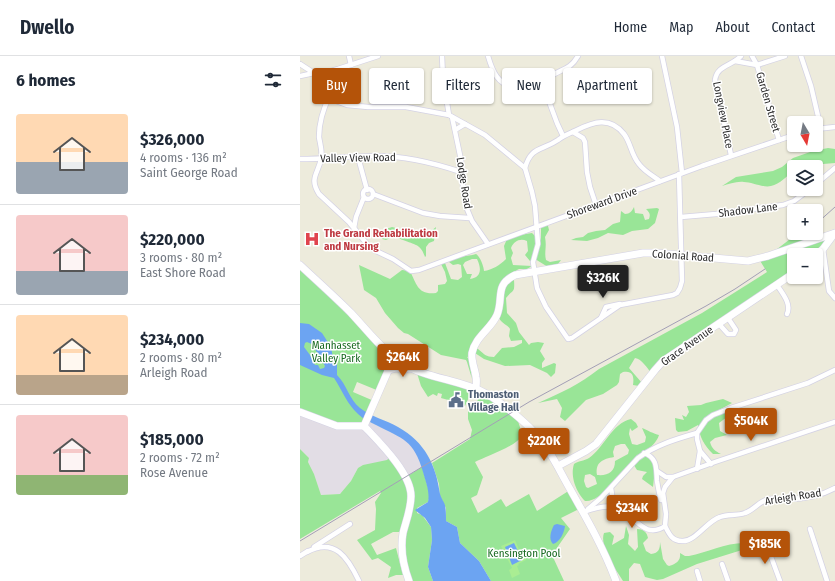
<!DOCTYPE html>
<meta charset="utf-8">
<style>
:root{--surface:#fff;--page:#f2f2f3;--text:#1f2937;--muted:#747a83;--line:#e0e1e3;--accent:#b45309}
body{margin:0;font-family:"Fira Sans Condensed",sans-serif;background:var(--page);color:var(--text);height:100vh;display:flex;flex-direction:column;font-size:15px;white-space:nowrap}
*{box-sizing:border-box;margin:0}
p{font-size:13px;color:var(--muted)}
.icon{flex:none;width:22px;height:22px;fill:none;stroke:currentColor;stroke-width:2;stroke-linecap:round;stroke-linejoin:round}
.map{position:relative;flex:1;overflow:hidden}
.drawer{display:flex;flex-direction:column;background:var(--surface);width:300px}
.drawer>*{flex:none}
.guide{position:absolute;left:12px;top:12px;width:380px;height:36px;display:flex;gap:8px}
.needle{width:26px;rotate:170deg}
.buttons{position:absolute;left:487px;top:60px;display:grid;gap:8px}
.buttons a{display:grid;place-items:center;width:36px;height:36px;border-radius:4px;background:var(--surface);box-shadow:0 1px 3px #0004;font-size:20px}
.price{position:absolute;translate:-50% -34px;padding:0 9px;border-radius:4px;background:var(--accent);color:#fff;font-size:13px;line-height:26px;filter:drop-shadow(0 1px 2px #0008)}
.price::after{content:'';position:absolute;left:50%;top:24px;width:12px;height:9px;margin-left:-6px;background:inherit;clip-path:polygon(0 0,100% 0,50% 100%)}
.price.on{background:#222;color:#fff}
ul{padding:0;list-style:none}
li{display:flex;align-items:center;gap:12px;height:100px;padding:0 16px}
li+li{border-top:1px solid var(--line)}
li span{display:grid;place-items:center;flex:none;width:112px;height:80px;border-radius:4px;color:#555}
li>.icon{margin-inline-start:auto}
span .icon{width:48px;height:48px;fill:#fffc;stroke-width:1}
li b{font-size:17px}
h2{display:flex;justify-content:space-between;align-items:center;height:48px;padding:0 16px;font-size:17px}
.tag{padding:0 14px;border-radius:4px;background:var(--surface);box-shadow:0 1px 3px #0004;font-size:14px;line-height:36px}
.tag.on{background:var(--accent);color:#fff}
header{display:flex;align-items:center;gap:24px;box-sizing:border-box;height:56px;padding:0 20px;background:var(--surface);border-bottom:1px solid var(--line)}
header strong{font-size:19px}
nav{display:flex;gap:22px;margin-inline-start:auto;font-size:14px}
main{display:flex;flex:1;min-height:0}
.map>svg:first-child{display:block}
</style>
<header>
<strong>Dwello</strong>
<nav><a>Home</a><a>Map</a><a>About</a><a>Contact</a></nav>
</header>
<main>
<section class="drawer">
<h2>6 homes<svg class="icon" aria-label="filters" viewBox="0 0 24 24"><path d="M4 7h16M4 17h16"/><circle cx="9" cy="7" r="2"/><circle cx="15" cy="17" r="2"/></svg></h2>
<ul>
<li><span style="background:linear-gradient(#ffd9b3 60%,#9aa5b1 0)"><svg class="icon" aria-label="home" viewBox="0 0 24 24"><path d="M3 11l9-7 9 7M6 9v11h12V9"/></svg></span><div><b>$326,000</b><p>4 rooms · 136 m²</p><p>Saint George Road</p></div></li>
<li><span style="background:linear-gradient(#f6c9c9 70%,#9aa5b1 0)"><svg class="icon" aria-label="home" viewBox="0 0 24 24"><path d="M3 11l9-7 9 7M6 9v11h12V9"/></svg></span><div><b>$220,000</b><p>3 rooms · 80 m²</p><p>East Shore Road</p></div></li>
<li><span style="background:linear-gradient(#ffd9b3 75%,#b9a48a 0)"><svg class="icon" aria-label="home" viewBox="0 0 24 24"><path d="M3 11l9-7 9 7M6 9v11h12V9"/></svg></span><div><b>$234,000</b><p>2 rooms · 80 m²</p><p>Arleigh Road</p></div></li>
<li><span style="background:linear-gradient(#f6c9c9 75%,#8fb573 0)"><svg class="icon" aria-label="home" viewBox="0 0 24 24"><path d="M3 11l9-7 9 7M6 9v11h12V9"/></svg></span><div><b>$185,000</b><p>2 rooms · 72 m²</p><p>Rose Avenue</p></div></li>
</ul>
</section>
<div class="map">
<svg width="535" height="525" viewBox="0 0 535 525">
<rect width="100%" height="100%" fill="#edebdc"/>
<path fill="#e2dde5" d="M0 356 66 364 105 383 116 396 122 411 106 421 63 409 58 412 51 425 40 438 21 439 14 418 8 406 9 402 0 393Z"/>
<g fill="#99e597" fill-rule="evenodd">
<path d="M528 92 535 93V107L523 108 519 105C511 106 502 111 494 111V114C487 120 480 128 471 130 463 132 452 126 444 126 437 125 429 128 422 130L436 121 473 115 482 111 493 102 513 95Z"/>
<path d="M334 151 335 157 343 158 345 164 349 163C351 158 349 156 346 153L357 152 359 153 355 167 348 173 332 175 323 179 308 177 298 182 287 185 271 184 276 182 283 181 288 177 296 175 305 174 313 168 320 166 321 155 325 158C330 158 332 155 334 151Z"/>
<path d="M245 169 248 170 249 174 245 181C247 191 244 196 246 204L250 206 261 204 258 208 248 211 235 203 230 205 225 199 228 195 227 185C220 182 214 185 211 192L213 197 211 202 213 209 232 210 227 213H219L217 214 205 225 199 252 172 300 167 301 169 303 172 323 167 306 166 304 141 299 108 278 104 277 98 272 85 257 76 242 64 234 59 209 90 223 102 214 110 215C117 229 118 239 136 237L138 235V229L145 228 147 225 145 216 141 208 145 207 151 223 158 224 162 221 161 209 158 208 153 209 149 206C157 199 167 201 176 198 180 200 184 211 184 215 192 214 200 209 206 203L204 190 207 183 220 179 232 177 240 185 241 182V172ZM172 203H177C182 213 181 222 170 223L172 218H167L163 209 165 206Z"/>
<path d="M92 171C98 172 99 175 103 178 112 183 129 178 136 171L134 185 129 187 126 191V200L125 201C121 188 115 189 103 184 94 181 95 179 86 184L82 183C80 175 85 173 92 171Z"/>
<path d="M498 177H511L517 184 534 178 516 199H494V217L419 268 352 318C347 312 342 303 335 302L329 312 342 327 339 330 333 329C334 322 334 314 323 316L320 318 319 326 317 329 303 338 286 344 265 365 260 361 262 352 257 343 238 347C261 337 280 328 299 313L402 257 467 216 459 203 468 200Z"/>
<path d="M0 209 94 301 79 335 57 326 53 336 74 345 64 370 45 371 0 356Z"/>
<path d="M212 224H214C215 238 213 233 206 242L207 257 216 267 219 276 229 289 231 287 238 286 244 287 240 295 245 303 242 307V312L254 307 256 308 255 317 251 321 247 317 230 309 205 310 184 303 175 297 177 293H178C184 298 186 301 194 301L202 292 214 291 222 287V284L211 285 209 280 210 273C207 268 202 268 199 262 201 251 200 230 212 224Z"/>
<path d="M116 314 173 332 165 350 159 348V347L141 342 142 338 138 337 137 340 133 338 128 341 121 330Z"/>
<path d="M178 334 218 365C219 369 222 375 221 380 219 389 185 401 175 406L183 421 177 439 171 442 178 457 201 443 206 451 229 438 237 455 270 434 281 452 261 462 270 473 252 499 264 525H191L179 505 160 487 157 471 146 465V452L140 440 139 428 132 407 170 383 172 374 168 363V355L178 344Z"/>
<path d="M423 343 432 347 419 354C432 354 443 352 455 352L427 361 419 367 420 375 427 379 415 382 410 386C412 393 415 395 421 398H413C404 389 400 382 398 369L387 375 378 376 376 374 375 362 384 364 382 359 386 361 389 356 387 350 401 349 406 347Z"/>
<path d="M331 363 336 367 338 371 332 375 330 372 329 378 332 388 337 389 345 386 346 381 342 372C347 374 354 378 359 379 357 387 349 391 345 398L352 402 355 413 353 431 342 423 343 420 347 416 337 414 332 406C322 417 300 447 285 445 276 436 270 420 274 408 278 405 284 405 289 402 304 392 312 367 331 363ZM321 388H325L329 394 328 398 315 405C315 416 308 420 297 419 295 406 303 403 314 401L313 396 315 390ZM290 418 295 421 297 428 288 432 286 431 284 425 285 419Z"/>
<path d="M0 393 9 402 8 406 14 418 21 439 40 438 51 425 58 412 63 409 87 404 91 400 106 421 122 411 130 439 128 446 117 452V457L122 459 131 471 132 484 128 511 133 525H109L103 476H93L71 488 77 499 96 492 103 519H96L88 522 91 511 78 502 72 504 57 484 75 474 76 453 75 446 81 437 80 435 0 483Z"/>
<path d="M326 470 329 479 328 488 335 495 338 491 337 473C343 473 347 476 348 482L343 487 346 495 351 498C359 497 360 493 360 486L363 503 367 509 369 510C376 508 381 505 380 497L385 500H389C411 496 434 482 458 489L397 508 363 523 357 524 345 521 340 508 334 507 329 513V525H323C316 514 299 490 304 477L310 476 314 480 312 489 324 482Z"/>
</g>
<path fill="#aaed93" d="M215 484 223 503 225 502 226 504 218 508 219 509 217 510 220 518 212 522 209 514 212 512 201 490Z"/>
<g fill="#6ca4f2" fill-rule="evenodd">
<path d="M0 267 9 268 22 277 31 291 33 302 37 307V319C47 329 49 343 60 352 71 361 86 364 98 371 125 386 136 409 140 438 141 442 144 446 145 449 146 454 146 460 146 465L157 471 160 487 179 505 191 525H133L128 511 132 484 131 471 125 462 115 454 128 446C130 436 126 427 123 416 114 384 103 383 76 369 70 366 63 363 58 358 47 348 42 334 34 322L22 319 0 309ZM7 286 14 289 16 295 22 302V305L25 310 24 312 20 313 18 309H15L10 299 4 291 5 287Z"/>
<path d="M257 468 265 470C264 477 260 486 253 488 248 483 251 475 254 469Z"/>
<path d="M214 487 222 504 212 509 205 491Z"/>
</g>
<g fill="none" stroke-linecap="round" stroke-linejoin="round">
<g stroke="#d4d2e4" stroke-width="6">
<g id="street">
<path d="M49 0 51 9"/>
<path d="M142 0 143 22 149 59"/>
<path d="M188 0C192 14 198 31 216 30 228 29 233 25 244 32L257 67 263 80"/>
<path d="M362 0 377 71 382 117"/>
<path d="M452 0 457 9 479 84"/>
<path d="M501 0 511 30 521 73"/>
<path d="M435 5 457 9 485 0"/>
<path d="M0 8 17 19 38 13 78 0"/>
<path d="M17 19 30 39 36 45 47 49 68 51H106L149 59 185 79 225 112 232 136 235 150 238 188 233 206 237 232 246 251 268 283 272 282 320 249 373 239 377 237 380 232 382 225 379 118"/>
<path d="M0 20 14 17"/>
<path d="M244 32C252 10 267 20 278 0"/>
<path d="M30 39C23 53 19 66 19 81 20 88 23 97 21 103 18 118 9 122 19 138L49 166 67 188 74 194 93 203 111 215 119 214 402 110 494 79"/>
<path d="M152 61 161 104 163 132 167 153 172 165 188 188"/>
<path d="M516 73 535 71"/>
<path d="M155 74 165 68"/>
<path d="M273 76 283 82 285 86 287 116 290 131 296 149"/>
<path d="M431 99 415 24C417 9 432 10 441 0"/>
<path d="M58 101 67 134"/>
<path d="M0 103C26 103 51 100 77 100 106 100 134 107 161 116"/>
<path d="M225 112C231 90 242 95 258 84 264 79 271 77 277 74 293 66 310 60 324 78 331 87 331 99 339 108 344 115 353 120 360 125"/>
<path d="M516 128 535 112"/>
<circle cx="68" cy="138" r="5"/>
<path d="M73 138 123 157 140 160 169 162"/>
<path d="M381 161 416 158 483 149 494 145 510 133"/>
<path d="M54 172 56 161 64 141"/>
<path d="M523 193 529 235 535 242"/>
<path d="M477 229C482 237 492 248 487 258"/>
<path d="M301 262 306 251 320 248"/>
<path d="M419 268 428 278H434L436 274 428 262"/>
<path d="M344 397C358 402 356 413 357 425 358 431 359 438 361 444"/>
<path d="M411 408 400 395 397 383V377L406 364 413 359 431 352 508 327 535 314"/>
<path d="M397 413 400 395"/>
<path d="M357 415 366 421H373"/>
<path d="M311 432 314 451"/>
<path d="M288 453 301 442 338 402C356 389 376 383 397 377"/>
<path d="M283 456C292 453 304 449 314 451 334 456 343 485 365 470L366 458 363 437 365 431 373 421 415 406 535 366"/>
<path d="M365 470C369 478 372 485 382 485 395 486 407 465 420 461 428 458 437 460 445 457 454 454 459 445 469 443 475 442 481 444 487 443 503 443 521 440 535 432"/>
<path d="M510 473 527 525"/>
<path d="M469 490 470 498 480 525"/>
<path d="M14 491 50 468"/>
<path d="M7 496C35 481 48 502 59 525"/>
<path d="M0 500 8 495"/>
<path d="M422 508 428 525"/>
<path d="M397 515 400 525"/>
</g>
</g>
<g stroke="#d4d2e4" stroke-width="8">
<g id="secondary">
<path d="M516 199 523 193 534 178"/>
<path d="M0 209C17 225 34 240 51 257 67 274 81 293 100 306 126 323 158 323 185 337 201 346 223 364 235 377 250 393 259 414 270 433 287 463 304 493 316 525"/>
<path d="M88 314 96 312 110 313"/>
<path d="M176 333C176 329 177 325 176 321 175 313 171 305 172 297 175 281 191 273 197 259 204 242 194 229 215 219L343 197H357L448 205 468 200 535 177"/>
<path d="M0 356 37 370H64"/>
<path d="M64 370C79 386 111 417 111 440 111 453 106 465 103 477 100 494 103 509 109 525"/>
<path d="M64 370 94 301"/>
<path d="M258 410 286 395 296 388 355 314 363 305 494 217"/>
</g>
</g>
<use href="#street" stroke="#fff" stroke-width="4.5"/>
<use href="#secondary" stroke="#fff" stroke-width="7"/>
<g stroke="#a39fb6" stroke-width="1">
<path d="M516 168 535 151"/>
<path d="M0 485 229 346 406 250 435 233 465 213"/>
</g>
</g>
<defs>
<g id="hospital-bare" transform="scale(1.2)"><path d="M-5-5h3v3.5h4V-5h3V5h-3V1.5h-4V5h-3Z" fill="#e0444e" stroke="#fff" stroke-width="2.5" paint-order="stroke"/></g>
<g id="civic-bare" transform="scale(1.2)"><path d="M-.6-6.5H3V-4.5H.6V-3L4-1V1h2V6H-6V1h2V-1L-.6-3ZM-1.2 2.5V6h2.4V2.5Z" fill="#5c6f8a" stroke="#fff" stroke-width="2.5" paint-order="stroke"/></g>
</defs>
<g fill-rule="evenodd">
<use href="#hospital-bare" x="12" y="183"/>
<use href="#civic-bare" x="156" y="344"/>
</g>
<g text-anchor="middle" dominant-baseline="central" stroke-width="3" stroke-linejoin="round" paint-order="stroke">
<g font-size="11" fill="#2b2b2b" stroke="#fff">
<text transform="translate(468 46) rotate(74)">Garden Street</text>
<text transform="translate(423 59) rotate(79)">Longview Place</text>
<text transform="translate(58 102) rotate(-1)">Valley View Road</text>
<text transform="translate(164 127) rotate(81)">Lodge Road</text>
<text transform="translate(302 147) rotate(-20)">Shoreward Drive</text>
<text transform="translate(448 154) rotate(-7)">Shadow Lane</text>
<text transform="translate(383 200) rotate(4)">Colonial Road</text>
<text transform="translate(387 290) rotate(-35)">Grace Avenue</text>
<text transform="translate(493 441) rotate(-9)">Arleigh Road</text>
</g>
<g font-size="11" font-weight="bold" fill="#be3a42" stroke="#fff" text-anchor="start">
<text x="24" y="177">The Grand Rehabilitation<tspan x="24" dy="13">and Nursing</tspan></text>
</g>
<g font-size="11" fill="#186a21" stroke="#fff">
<text x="36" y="289">Manhasset<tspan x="36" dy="13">Valley Park</tspan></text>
<text x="224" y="497">Kensington Pool</text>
</g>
<g font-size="11" font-weight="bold" fill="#4e5e75" stroke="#fff" text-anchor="start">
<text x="168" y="338">Thomaston<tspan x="168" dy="13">Village Hall</tspan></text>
</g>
</g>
</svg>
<div class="buttons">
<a><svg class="needle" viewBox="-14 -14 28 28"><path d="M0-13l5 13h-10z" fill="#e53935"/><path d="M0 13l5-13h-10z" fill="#747a83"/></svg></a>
<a><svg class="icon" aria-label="layers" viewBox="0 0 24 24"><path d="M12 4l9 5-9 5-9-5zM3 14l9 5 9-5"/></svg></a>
<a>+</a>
<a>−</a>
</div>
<b class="price on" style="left:303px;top:243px">$326K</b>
<b class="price" style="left:103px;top:322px">$264K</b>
<b class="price" style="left:451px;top:386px">$504K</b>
<b class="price" style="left:244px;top:406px">$220K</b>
<b class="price" style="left:332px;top:473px">$234K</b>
<b class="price" style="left:465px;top:509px">$185K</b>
<div class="guide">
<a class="tag on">Buy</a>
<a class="tag">Rent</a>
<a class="tag">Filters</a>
<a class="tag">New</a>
<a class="tag">Apartment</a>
</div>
</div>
</main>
